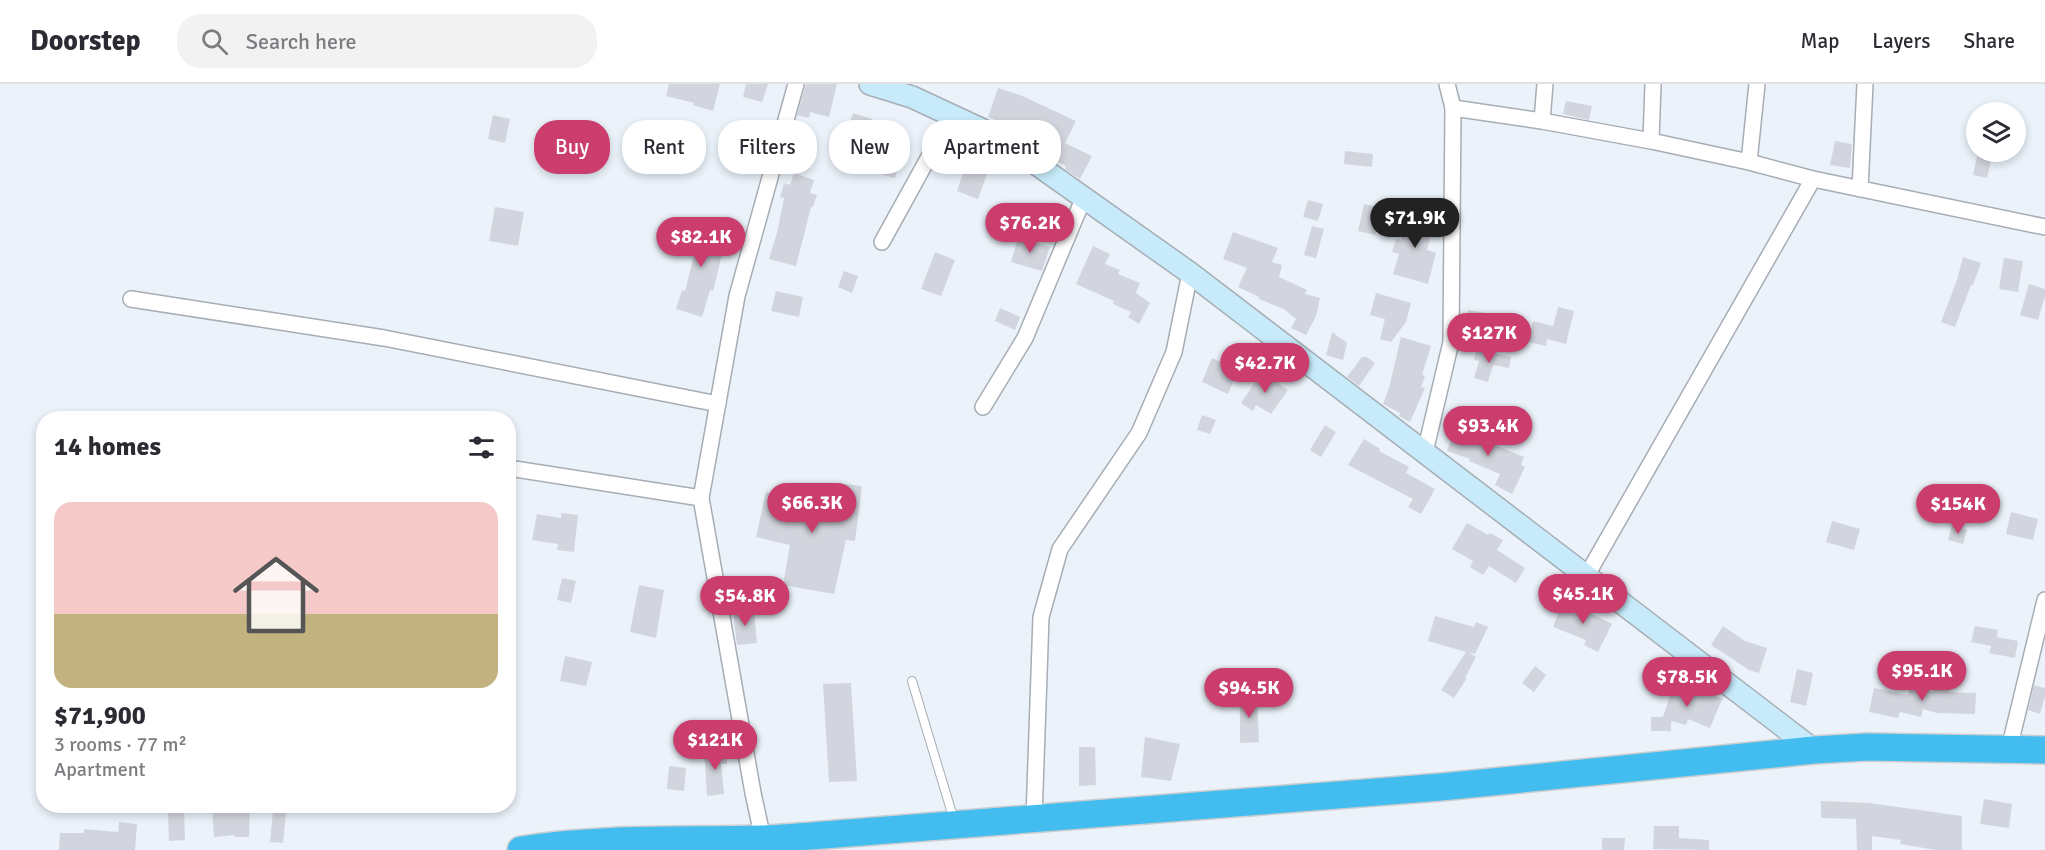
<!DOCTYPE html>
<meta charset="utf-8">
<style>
:root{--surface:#fff;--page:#f2f2f3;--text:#2b2b33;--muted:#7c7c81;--line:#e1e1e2;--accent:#ca3d6d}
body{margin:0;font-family:Signika,sans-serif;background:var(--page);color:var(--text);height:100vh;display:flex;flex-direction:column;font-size:22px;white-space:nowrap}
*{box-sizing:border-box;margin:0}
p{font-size:20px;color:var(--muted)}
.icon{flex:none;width:33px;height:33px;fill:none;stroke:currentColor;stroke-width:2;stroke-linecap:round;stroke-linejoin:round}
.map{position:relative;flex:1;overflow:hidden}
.drawer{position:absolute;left:36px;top:327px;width:480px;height:402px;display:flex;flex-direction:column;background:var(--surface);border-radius:24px;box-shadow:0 3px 9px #0003}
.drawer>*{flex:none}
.guide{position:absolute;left:534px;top:36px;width:570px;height:54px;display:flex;gap:12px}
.buttons{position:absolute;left:1966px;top:18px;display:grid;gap:12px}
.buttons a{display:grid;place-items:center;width:60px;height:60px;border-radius:50%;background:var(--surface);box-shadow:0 3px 9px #0003;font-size:30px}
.price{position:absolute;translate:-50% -51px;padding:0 14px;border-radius:21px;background:var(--accent);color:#fff;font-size:20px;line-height:39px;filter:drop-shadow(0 2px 3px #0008)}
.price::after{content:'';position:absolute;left:50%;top:36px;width:18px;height:14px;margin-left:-9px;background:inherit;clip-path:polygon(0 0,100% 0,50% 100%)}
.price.selected{background:#222;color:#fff}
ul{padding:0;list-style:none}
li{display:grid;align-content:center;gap:12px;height:318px;padding:0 18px}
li+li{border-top:2px solid var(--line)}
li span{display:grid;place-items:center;height:186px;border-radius:18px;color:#555}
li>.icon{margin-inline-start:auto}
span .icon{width:108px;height:108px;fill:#fffc;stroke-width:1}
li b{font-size:26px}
h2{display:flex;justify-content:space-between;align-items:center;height:72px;padding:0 18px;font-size:26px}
.chip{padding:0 21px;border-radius:24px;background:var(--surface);box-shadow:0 3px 9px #0003;font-size:21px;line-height:54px}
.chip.selected{background:var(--accent);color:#fff}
header{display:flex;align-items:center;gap:36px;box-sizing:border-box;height:84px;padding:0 30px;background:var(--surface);border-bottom:2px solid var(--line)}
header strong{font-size:28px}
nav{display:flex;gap:33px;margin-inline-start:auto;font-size:21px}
.search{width:420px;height:54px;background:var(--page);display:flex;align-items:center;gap:15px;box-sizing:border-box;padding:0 21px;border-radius:24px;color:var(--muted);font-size:22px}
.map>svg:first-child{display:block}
</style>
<header>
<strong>Doorstep</strong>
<div class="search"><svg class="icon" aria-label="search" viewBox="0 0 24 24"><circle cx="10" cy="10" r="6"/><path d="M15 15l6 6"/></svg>Search here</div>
<nav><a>Map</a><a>Layers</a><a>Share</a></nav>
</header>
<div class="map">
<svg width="2045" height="766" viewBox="0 0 2045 766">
<rect width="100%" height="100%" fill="#ebf2fa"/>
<g fill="#d3d5de">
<path d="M669 0H720L713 27 693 21 694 19 666 12Z"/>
<path d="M746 0H768L762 18 743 13Z"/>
<path d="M806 0H837L829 33 810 28 809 34 797 31Z"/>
<path d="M998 4 1020 11 1076 37 1065 59 1092 72 1080 95 1065 85 1066 82 1051 75 1037 65 1041 54 988 33Z"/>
<path d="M1566 17 1592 22 1589 36 1563 30Z"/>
<path d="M853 29 872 35 868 48 905 58 895 94 876 89 879 77 842 65Z"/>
<path d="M493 31 510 35 505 59 488 55Z"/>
<path d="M1835 57 1852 60 1850 84 1830 81Z"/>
<path d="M1345 67 1373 70 1372 83 1344 80Z"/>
<path d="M1978 68H1993L1987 94 1973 91Z"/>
<path d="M969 71 991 79 978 115 957 107Z"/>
<path d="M794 89 814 96 810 109 817 111 813 123H811L796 182 769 175 777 149 784 114 780 113 784 99 790 101Z"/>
<path d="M1308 116 1323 120 1318 137 1303 133Z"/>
<path d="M1364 120 1382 124 1375 151 1358 147Z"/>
<path d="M495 123 524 128 518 162 489 157Z"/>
<path d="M1409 126 1435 133 1427 166 1436 169 1428 200 1393 190 1399 170 1392 168 1396 155 1401 156Z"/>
<path d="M688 142 727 150 713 207 710 206 702 233 676 225 682 206 685 207 695 168 683 165Z"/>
<path d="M1312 142 1324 145 1316 174 1304 171Z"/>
<path d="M1233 148 1278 164 1272 178 1282 181 1279 193 1307 206 1305 210 1320 214 1316 232 1306 251 1291 244 1296 235 1284 225 1259 215V213L1238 203 1247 184 1223 175Z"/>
<path d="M1018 154 1050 163 1042 187 1011 178Z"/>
<path d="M1093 162 1110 170 1105 180 1120 186 1118 190 1140 199 1136 209 1150 219 1139 240 1128 233 1131 228 1113 220 1114 217 1076 200Z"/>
<path d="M935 168 955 176 941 212 921 205Z"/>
<path d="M1963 173 1981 179 1973 201H1971L1955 243 1941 238 1957 196Z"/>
<path d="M2004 174 2023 177 2018 208 1999 205Z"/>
<path d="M844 187 858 192 852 209 838 203Z"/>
<path d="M2029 200 2045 205V212L2038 236 2020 231Z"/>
<path d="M776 207 803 213 799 233 771 227Z"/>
<path d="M1376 209 1411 219 1406 238 1391 258 1380 255 1385 235 1370 231Z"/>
<path d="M1558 223 1574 227 1566 260 1547 255 1546 262 1528 258 1533 237 1553 242Z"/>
<path d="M1000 224 1020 233 1015 246 995 237Z"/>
<path d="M1468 226 1486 229 1482 253 1464 250Z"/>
<path d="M1332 248 1347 259 1343 276 1326 271Z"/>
<path d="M1401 253 1431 262 1422 291 1425 292 1421 303 1425 304 1410 338 1399 332 1400 329 1383 320 1389 304Z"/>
<path d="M1477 265 1511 273 1509 284 1493 281 1488 298 1474 294 1479 277 1474 276Z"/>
<path d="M1362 273H1367L1375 279 1359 302 1347 293Z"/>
<path d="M1212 274 1238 286 1228 310 1202 298Z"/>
<path d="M1262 288 1288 306 1271 330 1256 321 1253 327 1241 319Z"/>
<path d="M1202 331 1216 336 1210 350 1197 346Z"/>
<path d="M1457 339 1471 344 1469 350 1524 373 1521 381 1525 383 1512 410 1495 401 1500 390 1469 377 1470 375 1447 367Z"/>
<path d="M1325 341 1336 348 1321 373 1310 366Z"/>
<path d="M1364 355 1380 365 1379 367 1409 383 1406 389 1435 405 1421 430 1408 423 1413 415 1348 381Z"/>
<path d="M837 399 862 402 855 457 846 456 834 510 783 501 790 461 756 453 766 408 797 415 798 410 835 416Z"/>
<path d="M2011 428 2038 435 2033 456 2006 450Z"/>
<path d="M561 429 578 431 574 468 557 466 558 460 532 456 537 430 561 434Z"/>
<path d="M1832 437 1860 445 1854 466 1826 458Z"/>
<path d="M1467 439 1488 451 1490 449 1503 456 1497 466 1525 484 1516 499 1489 482 1483 491 1470 483 1473 477 1452 465Z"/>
<path d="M1952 442 1967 446 1963 460 1948 456Z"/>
<path d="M562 494 576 497 571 519 557 516Z"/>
<path d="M639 501 664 506 656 554 630 548Z"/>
<path d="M1563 517 1581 524 1612 540 1598 568 1584 561 1586 556 1553 543Z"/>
<path d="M754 526 757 559 737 561 733 528Z"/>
<path d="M1435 532 1474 543 1476 538 1488 543 1475 570 1468 568 1476 573 1465 594H1467L1454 614 1441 606 1466 568 1428 557Z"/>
<path d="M1723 542 1745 557 1767 564 1759 589 1749 586 1711 561Z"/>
<path d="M1975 542 1998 546 1997 553 2018 557 2015 574 1989 569 1991 562 1971 558Z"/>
<path d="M565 572 592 578 586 602 560 597Z"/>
<path d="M1535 582 1546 591 1534 608 1522 599Z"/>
<path d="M1797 585 1813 589 1806 622 1790 618Z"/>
<path d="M1675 596 1693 601 1692 603 1722 615 1710 644 1688 635 1686 641 1671 637V647H1651V633H1663Z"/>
<path d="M851 599 857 697 829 698 823 600Z"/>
<path d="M1936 600 1950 604 1949 608 1976 609 1975 630 1937 629 1923 625 1921 633 1900 628 1898 634 1869 628 1874 604 1908 611 1910 602 1933 608Z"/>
<path d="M2034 601 2045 604V612L2040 630 2028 626Z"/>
<path d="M1240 611H1257L1259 658 1240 659Z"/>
<path d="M1145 653 1180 660 1171 697 1141 693Z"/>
<path d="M1079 663H1095L1096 701 1079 702Z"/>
<path d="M727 665V680H721L724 710 707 712 704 666Z"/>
<path d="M669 682 686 684 684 707 667 705Z"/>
<path d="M1984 715 2012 720 2009 744 1980 740Z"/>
<path d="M1821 717 1869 719 1962 732V766H1936L1900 760 1901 756 1872 752V766H1857L1856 735 1821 734Z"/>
<path d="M212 722H250L249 753H235V751L214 753Z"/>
<path d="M168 724H184L185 756 169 757Z"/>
<path d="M273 727 286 728 283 759 270 758Z"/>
<path d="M119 738 137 740 135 766H59L60 749H84V745L118 748Z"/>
<path d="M1654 742H1679V754L1709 756V766L1653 765Z"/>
<path d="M1602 754H1625L1624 766H1602Z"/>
</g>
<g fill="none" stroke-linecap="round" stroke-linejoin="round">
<g stroke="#a7adb4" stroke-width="10">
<path id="lane" d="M912 597 954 736"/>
</g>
<g stroke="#a7adb4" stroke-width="18">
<g id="street">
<path d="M1453 24 1542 37 1651 57 1749 78 1813 95 2045 143"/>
<path d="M1542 37 1545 0"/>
<path d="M1651 57 1653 0"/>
<path d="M1749 78 1757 0"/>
<path d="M1860 105 1865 0"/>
<path d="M882 158 952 31"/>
<path d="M131 215 384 254 718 320"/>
<path d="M983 323 1025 254 1084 113"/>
<path d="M1425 368 1451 258 1453 24 1447 0"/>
<path d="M508 384 701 414"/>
<path d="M1587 491 1813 95"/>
<path d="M2009 665 2045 516"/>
<path d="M1034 734 1041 533 1060 465 1139 349 1174 268 1190 189"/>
<path d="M763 755 753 709 701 414 737 212 796 0"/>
</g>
</g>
<g stroke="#a7adb4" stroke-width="24">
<path id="secondary" d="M870 0 912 13 998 53 1190 189 1814 666"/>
</g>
<g stroke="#cdcecf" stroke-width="30">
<path id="highway" d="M521 766C601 753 682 757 763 755 787 754 811 752 836 750L1441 703 1814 666 1867 663 2045 666"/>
</g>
<use href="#lane" stroke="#fff" stroke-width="8"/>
<use href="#street" stroke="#fff" stroke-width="15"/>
<use href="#secondary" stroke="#c7ebfa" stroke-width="21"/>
<use href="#highway" stroke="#43bdef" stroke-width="27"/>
</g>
</svg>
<div class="buttons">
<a><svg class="icon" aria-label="layers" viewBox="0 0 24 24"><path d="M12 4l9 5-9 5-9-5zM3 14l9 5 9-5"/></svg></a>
</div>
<b class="price selected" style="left:1415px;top:165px">$71.9K</b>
<b class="price" style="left:1030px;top:170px">$76.2K</b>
<b class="price" style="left:701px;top:184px">$82.1K</b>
<b class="price" style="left:1489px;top:280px">$127K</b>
<b class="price" style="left:1265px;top:310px">$42.7K</b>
<b class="price" style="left:1488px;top:373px">$93.4K</b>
<b class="price" style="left:812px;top:450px">$66.3K</b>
<b class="price" style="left:1958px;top:451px">$154K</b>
<b class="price" style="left:1583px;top:541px">$45.1K</b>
<b class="price" style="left:745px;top:543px">$54.8K</b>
<b class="price" style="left:1922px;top:618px">$95.1K</b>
<b class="price" style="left:1687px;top:624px">$78.5K</b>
<b class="price" style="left:1249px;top:635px">$94.5K</b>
<b class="price" style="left:715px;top:687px">$121K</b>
<div class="guide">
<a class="chip selected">Buy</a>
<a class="chip">Rent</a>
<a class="chip">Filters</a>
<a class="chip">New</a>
<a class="chip">Apartment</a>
</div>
<section class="drawer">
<h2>14 homes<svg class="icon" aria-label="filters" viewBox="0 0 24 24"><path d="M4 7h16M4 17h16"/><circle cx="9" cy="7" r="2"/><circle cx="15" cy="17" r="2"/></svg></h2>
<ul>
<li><span style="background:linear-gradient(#f6c9c9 60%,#c2b280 0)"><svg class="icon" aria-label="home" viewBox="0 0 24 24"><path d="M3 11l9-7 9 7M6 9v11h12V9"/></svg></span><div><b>$71,900</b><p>3 rooms · 77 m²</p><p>Apartment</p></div></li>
</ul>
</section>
</div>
